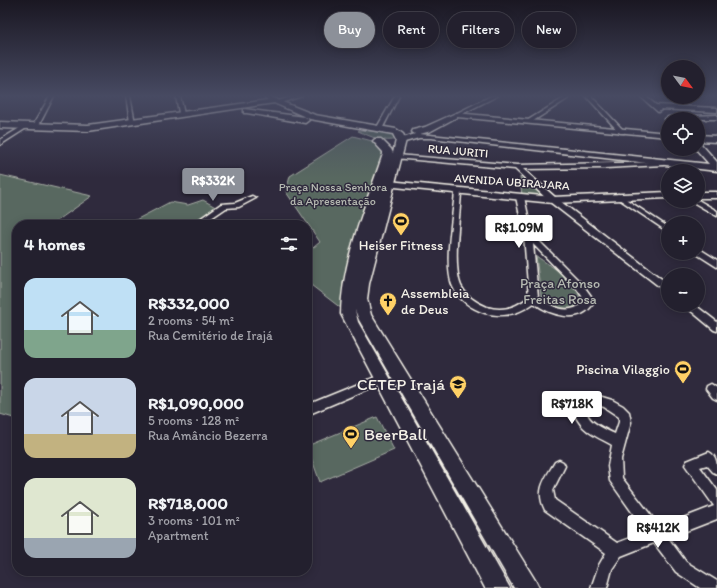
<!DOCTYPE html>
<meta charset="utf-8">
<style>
:root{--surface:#23202e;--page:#2f2d3a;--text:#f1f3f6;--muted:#a3a3aa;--line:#403e4a;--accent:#8c9099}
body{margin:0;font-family:Itim,sans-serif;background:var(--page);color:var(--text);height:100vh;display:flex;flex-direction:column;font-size:15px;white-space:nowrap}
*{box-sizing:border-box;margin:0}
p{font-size:13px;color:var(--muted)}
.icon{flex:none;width:22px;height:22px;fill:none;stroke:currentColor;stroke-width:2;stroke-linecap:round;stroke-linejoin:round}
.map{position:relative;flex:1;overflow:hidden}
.drawer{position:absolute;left:12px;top:220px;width:300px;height:356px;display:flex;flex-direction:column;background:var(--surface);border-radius:16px;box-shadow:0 2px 10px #0003,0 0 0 1px var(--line)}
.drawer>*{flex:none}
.guide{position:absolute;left:324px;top:12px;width:333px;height:36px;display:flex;gap:8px}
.needle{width:26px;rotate:122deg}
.controls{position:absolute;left:661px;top:60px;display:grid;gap:8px}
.controls a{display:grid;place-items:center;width:44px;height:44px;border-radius:50%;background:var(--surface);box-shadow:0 2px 10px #0003,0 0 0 1px var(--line);font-size:20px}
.price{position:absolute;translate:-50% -34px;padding:0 9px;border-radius:4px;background:#fff;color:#222;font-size:13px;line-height:26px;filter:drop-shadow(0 1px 2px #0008)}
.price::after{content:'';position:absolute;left:50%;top:24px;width:12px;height:9px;margin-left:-6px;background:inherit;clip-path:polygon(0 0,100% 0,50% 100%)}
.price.on{background:var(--accent);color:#fff}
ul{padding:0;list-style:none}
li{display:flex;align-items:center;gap:12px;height:100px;padding:0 12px}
li span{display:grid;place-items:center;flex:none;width:112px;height:80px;border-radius:12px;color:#555}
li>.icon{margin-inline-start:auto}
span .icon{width:48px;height:48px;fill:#fffc;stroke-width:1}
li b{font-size:17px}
h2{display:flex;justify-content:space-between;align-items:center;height:48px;padding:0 12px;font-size:17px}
.chip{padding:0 14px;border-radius:18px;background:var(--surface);box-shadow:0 2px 10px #0003,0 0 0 1px var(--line);font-size:14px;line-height:36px}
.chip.on{background:var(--accent);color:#fff}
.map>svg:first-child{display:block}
</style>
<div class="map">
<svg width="717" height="588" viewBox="0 0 717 588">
<rect width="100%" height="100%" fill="#2f2a3d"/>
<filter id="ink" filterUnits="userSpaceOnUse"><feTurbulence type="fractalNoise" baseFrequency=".025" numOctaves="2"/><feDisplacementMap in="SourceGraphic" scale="8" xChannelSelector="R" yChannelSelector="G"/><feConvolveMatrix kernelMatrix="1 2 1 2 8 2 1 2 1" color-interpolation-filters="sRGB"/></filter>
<g filter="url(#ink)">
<g fill="#586860" stroke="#a6aca4">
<path d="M360 130 396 134 398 139C383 143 372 137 358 131Z"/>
<path d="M353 136 376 142 387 151 346 312 307 282V253L320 242 286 192 290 176Z"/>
<path d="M0 175 92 196 54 223 126 225 170 202 188 205 203 200 219 209 201 221 209 225H17V419L0 414Z"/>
<path d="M520 177 543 195 538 198 522 196Z"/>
<path d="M536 256C553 268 576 279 581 301L576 308C561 309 552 307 541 296Z"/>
<path d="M377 417 394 450 320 482 307 446Z"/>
</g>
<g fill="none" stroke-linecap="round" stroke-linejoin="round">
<g stroke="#f4f1e8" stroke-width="3">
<g id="street">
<path d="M50 96H54L38 127 33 128 32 127Z"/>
<path d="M126 96H130L135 123 130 122Z"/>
<path d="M176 96H180L184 114 179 113Z"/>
<path d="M295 96H302L277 104 274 102Z"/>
<path d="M395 96H399L382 129 377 130 376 129Z"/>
<path d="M491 96H497L458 116 453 115Z"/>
<path d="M567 96H572L530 123 525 122Z"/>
<path d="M586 96H591L624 131V133H620Z"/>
<path d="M640 96H645L656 105 717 108V112L660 109 661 110 658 112Z"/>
<path d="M717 115V119H668V121L665 119 668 117Z"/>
<path d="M23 126 28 127 0 145V140Z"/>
<path d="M397 155 517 165 665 162 666 163 663 165 605 168 523 169 556 198 668 284V292L665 291 550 202 515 169 395 158V156Z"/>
<path d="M458 190 461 192C460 217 452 264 461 286 466 296 477 303 487 307 503 312 517 307 529 297L524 235 516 197 520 195 524 197 532 234 583 285 591 296 593 304C579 325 550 315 534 303 519 314 503 318 485 313 472 309 459 300 453 287 443 265 453 216 455 192ZM533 244 577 289 582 296 583 303C568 316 552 307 538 297Z"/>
<path d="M618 194 668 227V232L616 197 615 196Z"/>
<path d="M252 196 256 198 254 199 239 207 226 208 204 223H198L197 221 221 204 235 203Z"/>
<path d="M698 200 717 211V216L691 201H698Z"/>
<path d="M698 248 717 260V267L695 253H698Z"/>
<path d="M684 305H695L717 322V331L714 330Z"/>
<path d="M383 374 387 375 388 378 387 381 307 415V405Z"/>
<path d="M711 384 717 388V400L713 398 706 389 707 386Z"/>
<path d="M592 394 612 400 623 406 629 412 631 422 621 459 622 478 660 527 714 506 685 465 687 461 709 452C717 456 717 465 717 474L713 472 707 465 700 467 717 490V519L668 538 686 562 717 581V588H700L676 572 654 543 621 556 612 569 607 588H591L599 565 606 553 545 510C535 490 545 479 555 462L559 460 563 462 565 466 553 490 555 500 617 543 646 532 610 481 608 466 612 445C596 436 583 432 575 415L581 398ZM592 403 604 407 619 417V422L615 434C605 429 575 417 592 403Z"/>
</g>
</g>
<g stroke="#f4f1e8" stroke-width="3">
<g id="secondary">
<path d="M263 96H271L279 101 272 103Z"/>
<path d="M456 113 668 133V137L457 117 431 131 420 134 709 164 696 149H698V143L701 144 717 162V171L431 138H419L401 143 397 140 415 134 412 132 413 130 425 127Z"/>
<path d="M698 135 717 136V142L698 141Z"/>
<path d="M378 180 553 197 668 192V198L553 203 375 185 373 183 375 181Z"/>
<rect x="698" y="192" width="19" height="6"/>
</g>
</g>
<g stroke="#f4f1e8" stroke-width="3">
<g id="primary">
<path d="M275 99 315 115 396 129 403 134 406 140 369 284 367 299 371 315 535 580 539 588H514L359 320 355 310 358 322 510 588H485L341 314C342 260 366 205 383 154V152L373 141 375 139H381L391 149 393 153 396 140 393 134 310 119 274 103 88 131 0 128V122L88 125Z"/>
<path d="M244 109 305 117 309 120 305 123 247 113H244Z"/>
</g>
</g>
<use href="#street" fill="#2f2a3d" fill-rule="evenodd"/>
<use href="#secondary" fill="#2f2a3d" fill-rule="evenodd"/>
<use href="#primary" fill="#2f2a3d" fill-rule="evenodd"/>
</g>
</g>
<linearGradient id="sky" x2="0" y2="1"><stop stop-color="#1a1722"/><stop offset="0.54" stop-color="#474a62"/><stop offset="1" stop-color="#474a62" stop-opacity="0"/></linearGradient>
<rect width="717" height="178" fill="url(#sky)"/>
<defs>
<g id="stadium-pin" transform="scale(0.9)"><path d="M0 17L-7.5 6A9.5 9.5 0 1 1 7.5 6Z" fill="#ffd166" stroke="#2f2a3d"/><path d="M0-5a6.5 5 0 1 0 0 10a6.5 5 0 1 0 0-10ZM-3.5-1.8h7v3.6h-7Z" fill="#111"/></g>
<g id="church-pin" transform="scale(0.9)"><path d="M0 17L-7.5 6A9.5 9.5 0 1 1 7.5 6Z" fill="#ffd166" stroke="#2f2a3d"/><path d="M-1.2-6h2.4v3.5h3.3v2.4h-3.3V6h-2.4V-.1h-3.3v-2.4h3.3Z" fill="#111"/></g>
<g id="school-pin" transform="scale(0.9)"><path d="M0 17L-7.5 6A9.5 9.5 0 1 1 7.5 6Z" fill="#ffd166" stroke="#2f2a3d"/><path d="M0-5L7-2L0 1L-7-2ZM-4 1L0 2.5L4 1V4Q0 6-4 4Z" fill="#111"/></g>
</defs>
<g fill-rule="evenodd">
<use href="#stadium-pin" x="401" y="221"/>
<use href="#church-pin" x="388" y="301"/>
<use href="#stadium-pin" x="683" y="369"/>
<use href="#school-pin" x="458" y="384"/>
<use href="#stadium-pin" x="351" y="434"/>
</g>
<g text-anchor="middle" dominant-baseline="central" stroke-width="3" stroke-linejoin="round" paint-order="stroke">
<g font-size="12" fill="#f4f1e8" stroke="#2f2a3d">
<text transform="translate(458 151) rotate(5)">RUA JURITI</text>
<text transform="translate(512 182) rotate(4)">AVENIDA UBIRAJARA</text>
</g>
<g font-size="12" fill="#b6bab2" stroke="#2f2a3d">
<text x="333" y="187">Praça Nossa Senhora<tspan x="333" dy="14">da Apresentação</tspan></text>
</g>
<g font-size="14" fill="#f4f1e8" stroke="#2f2a3d">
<text x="401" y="245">Heiser Fitness</text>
<text x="401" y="293" text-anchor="start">Assembleia<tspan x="401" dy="16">de Deus</tspan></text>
<text x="670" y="369" text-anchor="end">Piscina Vilaggio</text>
</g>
<g font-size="14" fill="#b6bab2" stroke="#2f2a3d">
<text x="560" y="283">Praça Afonso<tspan x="560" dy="16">Freitas Rosa</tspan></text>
</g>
<g font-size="17" fill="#f4f1e8" stroke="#2f2a3d" text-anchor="end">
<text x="445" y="384">CETEP Irajá</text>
<text x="364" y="434" text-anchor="start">BeerBall</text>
</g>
</g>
</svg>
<div class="controls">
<a><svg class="needle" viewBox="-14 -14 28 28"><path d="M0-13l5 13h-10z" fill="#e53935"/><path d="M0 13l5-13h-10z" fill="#a3a3aa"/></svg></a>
<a><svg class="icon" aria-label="locate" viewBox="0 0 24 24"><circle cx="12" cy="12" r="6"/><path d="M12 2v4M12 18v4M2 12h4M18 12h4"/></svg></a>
<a><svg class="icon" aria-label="layers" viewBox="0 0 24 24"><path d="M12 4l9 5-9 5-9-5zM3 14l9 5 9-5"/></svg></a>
<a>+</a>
<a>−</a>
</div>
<b class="price on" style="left:213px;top:202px">R$332K</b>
<b class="price" style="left:519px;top:249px">R$1.09M</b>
<b class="price" style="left:572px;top:425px">R$718K</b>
<b class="price" style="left:658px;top:549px">R$412K</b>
<div class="guide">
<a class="chip on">Buy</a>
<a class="chip">Rent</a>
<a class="chip">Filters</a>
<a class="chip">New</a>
</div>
<section class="drawer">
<h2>4 homes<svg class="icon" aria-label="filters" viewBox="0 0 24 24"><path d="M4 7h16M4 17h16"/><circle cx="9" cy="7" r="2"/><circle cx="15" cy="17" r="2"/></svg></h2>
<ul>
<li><span style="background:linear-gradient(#bfe0f5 65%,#7fa58c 0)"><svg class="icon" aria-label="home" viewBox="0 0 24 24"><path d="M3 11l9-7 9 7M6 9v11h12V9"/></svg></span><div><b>R$332,000</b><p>2 rooms · 54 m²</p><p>Rua Cemitério de Irajá</p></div></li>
<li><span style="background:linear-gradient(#c9d6e8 70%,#c2b280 0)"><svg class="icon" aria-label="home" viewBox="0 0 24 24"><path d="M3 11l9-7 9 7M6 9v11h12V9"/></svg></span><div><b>R$1,090,000</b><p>5 rooms · 128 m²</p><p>Rua Amâncio Bezerra</p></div></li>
<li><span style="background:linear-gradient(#dfe7d0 75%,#9aa5b1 0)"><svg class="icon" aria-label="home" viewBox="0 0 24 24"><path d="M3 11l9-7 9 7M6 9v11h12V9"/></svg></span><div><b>R$718,000</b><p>3 rooms · 101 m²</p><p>Apartment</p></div></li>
</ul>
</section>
</div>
